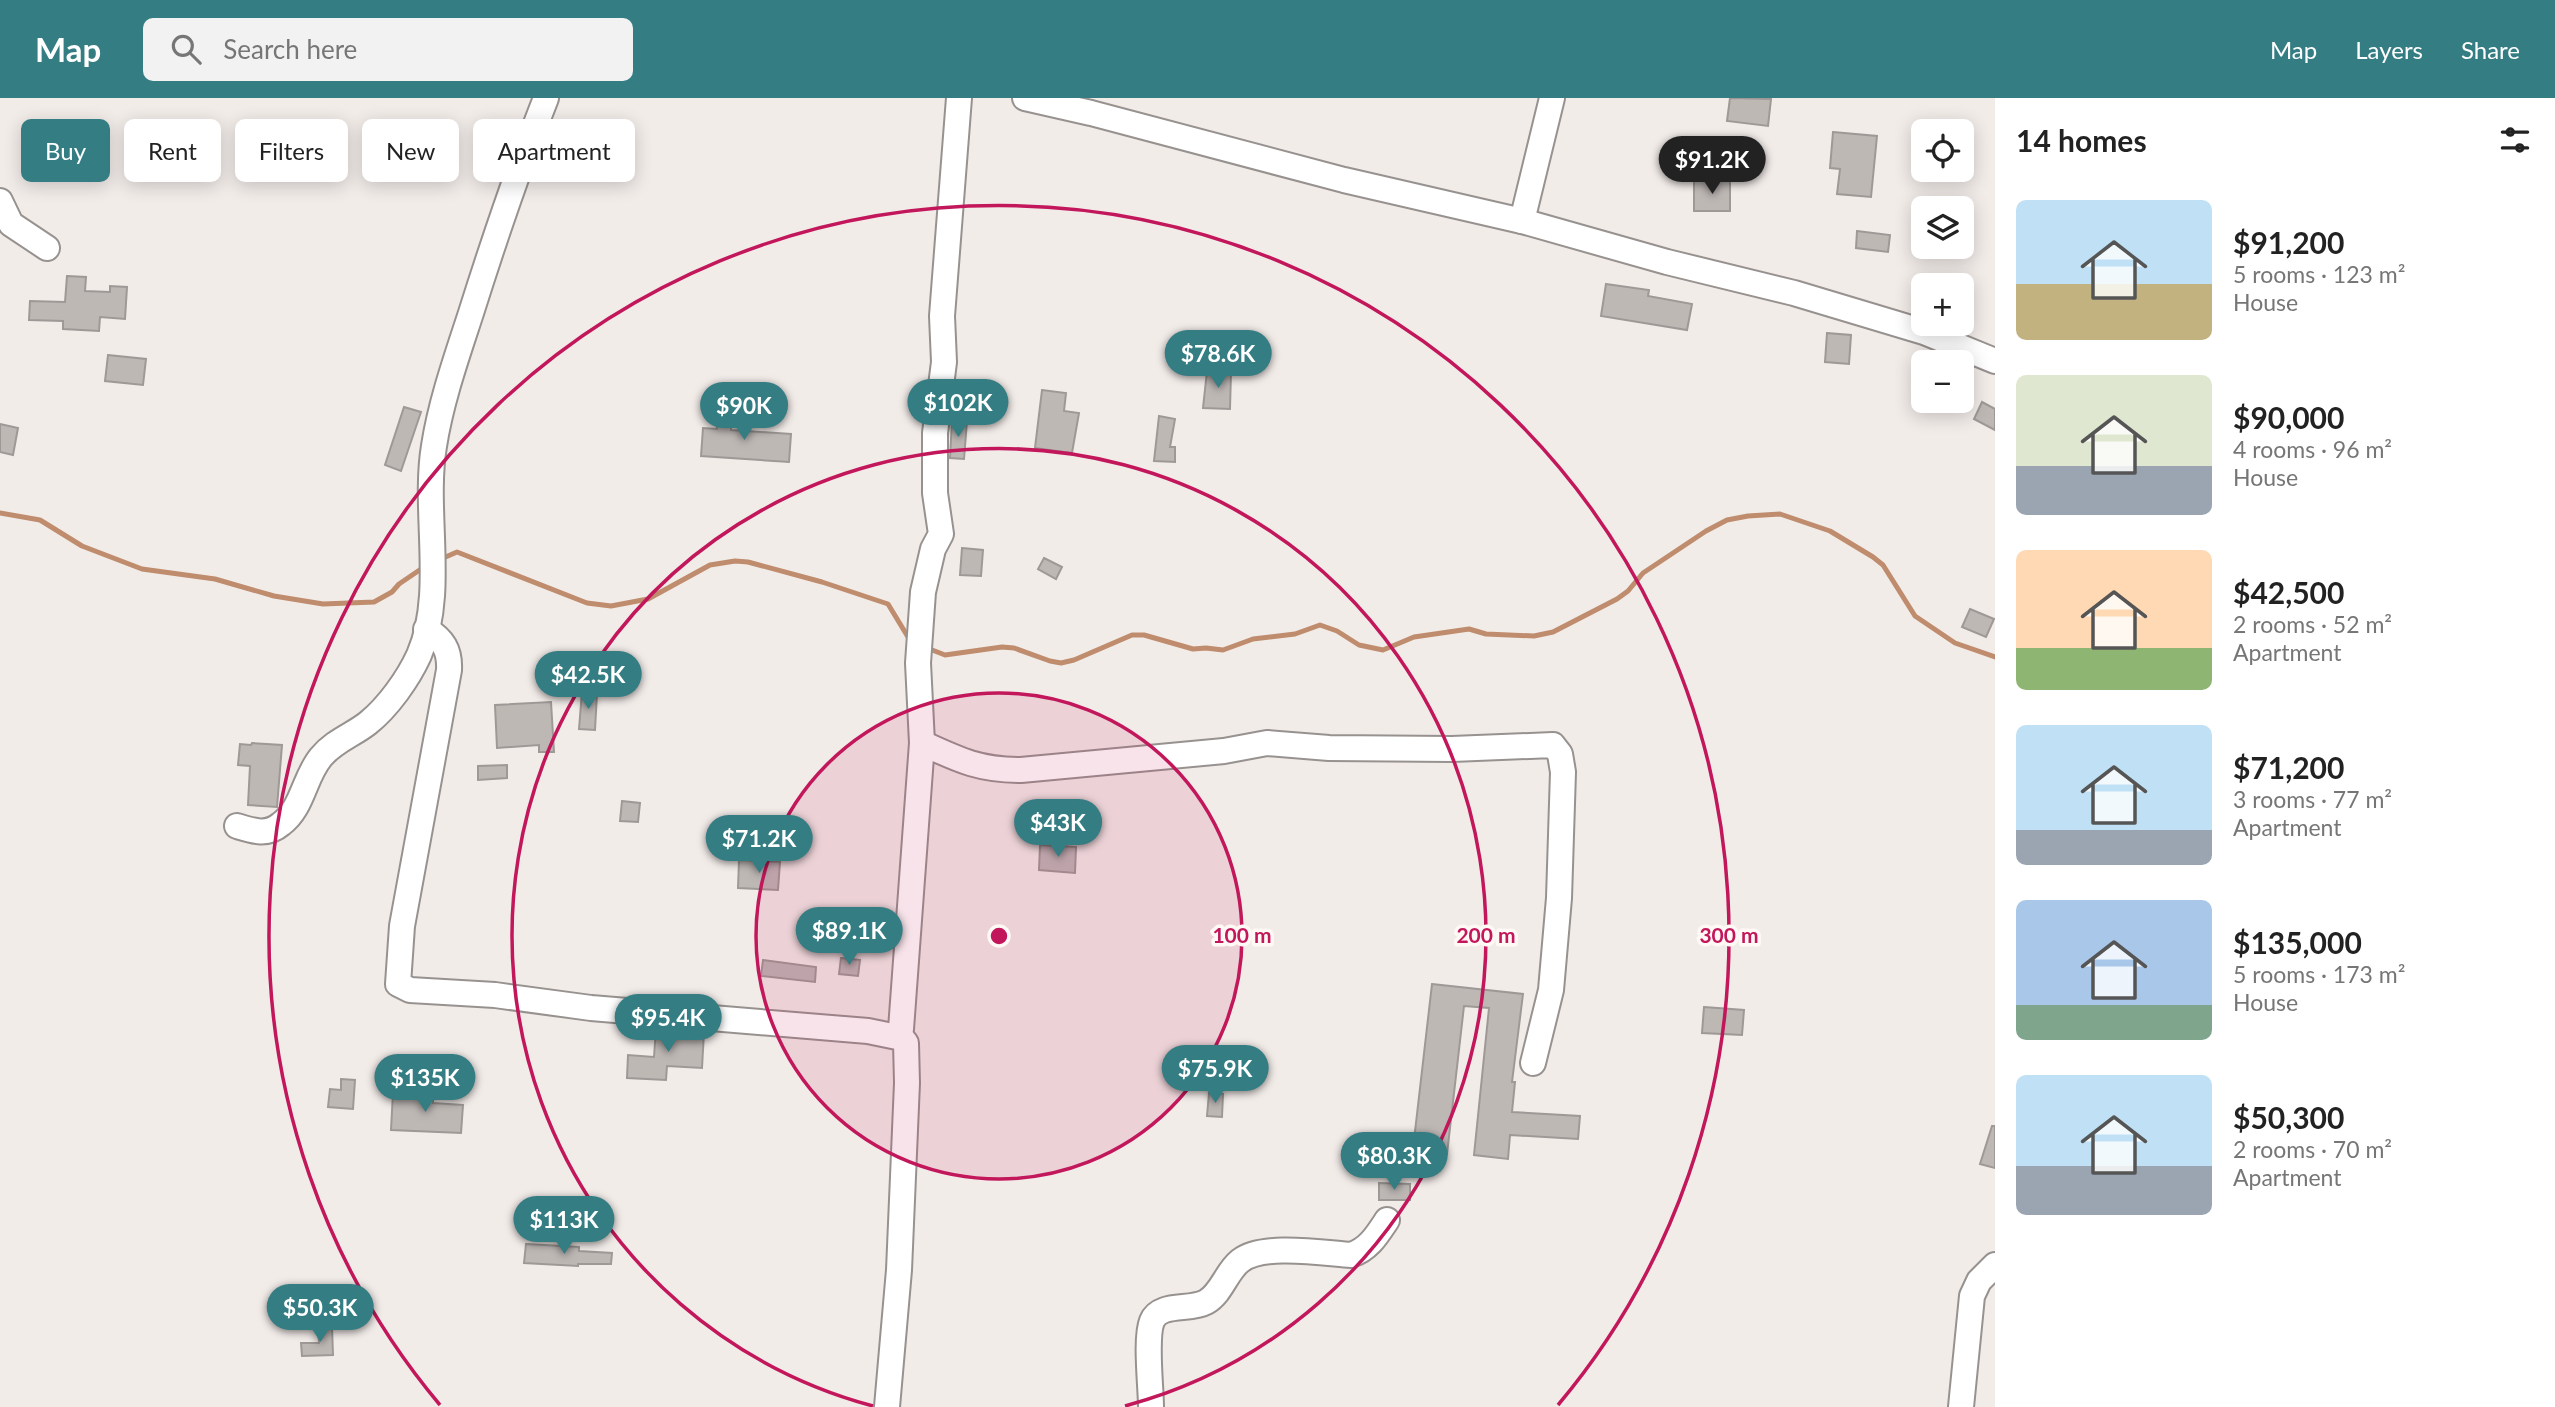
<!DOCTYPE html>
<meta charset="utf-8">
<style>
:root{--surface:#fff;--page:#f2f2f2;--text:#222;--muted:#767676;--accent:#347d83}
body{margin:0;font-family:Lato,sans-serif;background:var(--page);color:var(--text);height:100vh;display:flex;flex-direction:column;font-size:26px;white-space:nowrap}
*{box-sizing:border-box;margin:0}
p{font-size:23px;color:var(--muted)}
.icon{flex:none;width:38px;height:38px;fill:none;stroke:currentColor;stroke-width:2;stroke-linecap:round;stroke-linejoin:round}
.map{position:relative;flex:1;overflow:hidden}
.details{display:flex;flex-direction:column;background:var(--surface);width:560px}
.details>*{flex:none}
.banner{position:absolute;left:21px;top:21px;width:665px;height:63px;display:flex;gap:14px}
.tools{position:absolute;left:1911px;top:21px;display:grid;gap:14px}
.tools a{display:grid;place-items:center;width:63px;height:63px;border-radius:10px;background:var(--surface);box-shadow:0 4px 18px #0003;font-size:35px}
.price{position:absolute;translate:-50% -60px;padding:0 16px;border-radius:24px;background:var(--accent);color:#fff;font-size:23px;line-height:46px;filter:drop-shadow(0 2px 4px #0008)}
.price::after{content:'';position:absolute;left:50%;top:42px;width:21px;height:16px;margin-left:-10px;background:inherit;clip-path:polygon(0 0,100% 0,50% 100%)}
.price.on{background:#222;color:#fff}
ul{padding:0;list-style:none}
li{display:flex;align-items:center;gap:21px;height:175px;padding:0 21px}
li span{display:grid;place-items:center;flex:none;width:196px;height:140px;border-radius:10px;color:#555}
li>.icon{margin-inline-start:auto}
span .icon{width:84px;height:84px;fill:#fffc;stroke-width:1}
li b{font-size:30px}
h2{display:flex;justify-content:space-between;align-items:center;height:84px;padding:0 21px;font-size:30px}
.pill{padding:0 24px;border-radius:10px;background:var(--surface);box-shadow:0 4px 18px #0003;font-size:24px;line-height:63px}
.pill.on{background:var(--accent);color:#fff}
header{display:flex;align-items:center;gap:42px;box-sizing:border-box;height:98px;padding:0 35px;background:var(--accent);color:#fff}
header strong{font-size:33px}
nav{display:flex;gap:38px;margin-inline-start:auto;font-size:24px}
.search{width:490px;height:63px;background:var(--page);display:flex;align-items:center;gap:18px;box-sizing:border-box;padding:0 24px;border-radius:10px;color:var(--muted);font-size:26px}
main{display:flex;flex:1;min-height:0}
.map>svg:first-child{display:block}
</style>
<header>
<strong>Map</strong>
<div class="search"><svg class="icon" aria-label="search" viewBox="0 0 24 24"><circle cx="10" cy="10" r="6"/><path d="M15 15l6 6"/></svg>Search here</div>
<nav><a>Map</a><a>Layers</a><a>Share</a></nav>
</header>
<main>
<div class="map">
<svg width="1995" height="1309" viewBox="0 0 1995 1309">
<rect width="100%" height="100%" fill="#f2ece9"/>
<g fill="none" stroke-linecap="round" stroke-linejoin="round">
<g stroke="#bf8c6d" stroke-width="5">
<path d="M0 415 40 422 82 448 142 471 215 481 274 498 323 506 374 504 392 494 399 486 424 469"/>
<path d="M441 461 457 454 587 505 611 508 648 501 710 467 735 463 748 464 822 484 888 506 908 539 912 541"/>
<path d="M927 550 945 557 1002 549 1014 550 1050 563 1061 565 1074 562 1132 537H1144L1193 551 1206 550 1223 552 1253 541 1295 536 1320 527 1337 533 1359 547 1383 552 1414 539 1469 531 1486 536 1534 538 1553 534 1617 501 1628 493 1643 475 1706 433 1727 422 1748 418 1780 416 1830 433 1873 459 1883 467 1915 518 1955 545 1995 559"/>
</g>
</g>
<g fill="#beb8b5" stroke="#9e9996" stroke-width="2">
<path d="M1730 0 1771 1 1768 28 1727 23Z"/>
<path d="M1833 34 1877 38 1871 99 1837 96 1840 71 1830 70Z"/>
<rect x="1694" y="83" width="36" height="30"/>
<path d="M1857 133 1890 137 1888 154 1856 150Z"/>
<path d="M67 178 86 179 85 193 110 194V188L127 189 125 221 100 219 99 233 63 231V223L29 222 30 203 65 204Z"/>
<path d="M1606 186 1649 192 1648 198 1692 206 1687 232 1601 218Z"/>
<path d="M1827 235 1851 237 1849 266 1825 264Z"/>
<path d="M108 257 146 261 143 287 105 283Z"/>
<path d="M1207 273 1231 274 1230 311 1203 310Z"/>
<path d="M1042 292 1066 295 1064 313 1079 315 1072 355 1035 350Z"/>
<path d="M1982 304 1995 311V332L1974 321Z"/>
<path d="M404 309 421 314 401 373 385 367Z"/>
<path d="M716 311H731V332L791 336 789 364 701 358 703 330 717 331Z"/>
<path d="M1159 318 1175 321 1170 349H1175V364L1154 363Z"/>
<path d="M952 322 967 323 964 361 950 360Z"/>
<path d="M0 326 18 330 13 357 0 354Z"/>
<path d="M962 450 983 452 981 478 960 477Z"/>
<path d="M1044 460 1062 469 1056 481 1038 471Z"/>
<path d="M1970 511 1994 521 1986 539 1962 529Z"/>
<path d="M582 594 597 595 595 632 579 631Z"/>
<path d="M551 604 554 654H539V647L497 650 495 607Z"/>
<path d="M252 645 282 647 277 709 248 707 250 668 238 667 240 646 251 647Z"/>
<path d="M507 667V680L478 682V668Z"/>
<path d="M622 703 640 705 638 724 620 723Z"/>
<path d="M1040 747 1076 749 1075 775 1039 772Z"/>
<path d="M739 762 780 764 778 792 738 790Z"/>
<path d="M841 860 860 862 858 878 839 876Z"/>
<path d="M763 862 816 869 815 884 761 878Z"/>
<path d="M1432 886 1523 896 1512 984H1515L1512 1014 1580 1018 1578 1041 1510 1037 1508 1061 1474 1057 1489 910 1464 908 1447 1056 1413 1051Z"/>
<path d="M1704 909 1744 912 1742 937 1702 935Z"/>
<path d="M656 930 704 934 702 970 667 968 666 982 627 980 628 957 654 959Z"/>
<path d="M341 981 355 982 353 1011 328 1009 330 991 341 992Z"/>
<path d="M393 994 433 997V1005L463 1007 461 1035 391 1032Z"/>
<path d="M1209 995 1223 996 1222 1019 1207 1018Z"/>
<path d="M1992 1028H1995V1070L1980 1066Z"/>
<path d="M1379 1085 1410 1086V1102H1379Z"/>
<path d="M526 1146 579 1149V1153L612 1155 611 1166H578V1168L524 1165Z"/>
<path d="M318 1229H332L333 1257 302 1258 301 1245H319Z"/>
</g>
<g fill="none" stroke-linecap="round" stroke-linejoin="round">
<g stroke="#97928f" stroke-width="28">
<g id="minor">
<path d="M1025 0 1091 15 1344 82 1522 123 1667 164 1794 195 1924 234 1995 263"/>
<path d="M0 103 11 126 47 150"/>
<path d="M1522 123 1552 0"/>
<path d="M426 531C443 541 450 552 449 572L402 828 398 886 410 892 495 897 591 910 868 933 902 940 906 945 907 985 899 1172 887 1309"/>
<path d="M922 645C959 662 979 672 1021 672L1224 653 1267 645 1329 650 1452 651 1553 647 1560 656 1563 674 1559 800 1551 892 1533 965"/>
<path d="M237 728C253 733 267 738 281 726 303 710 304 679 321 659 334 643 353 637 368 625 388 609 408 581 419 557 446 495 423 414 434 348 441 303 457 258 471 215 494 142 518 71 546 0"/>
<path d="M896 938 901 931 922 645 918 565 923 494 933 451 941 436 935 395V335L944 264 942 218 959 0"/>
<path d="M1151 1309C1151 1289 1145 1240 1152 1223 1160 1204 1190 1213 1206 1204 1222 1195 1226 1174 1240 1163 1262 1145 1323 1155 1351 1157 1369 1151 1377 1137 1387 1122"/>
<path d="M1961 1309 1972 1198 1979 1183 1995 1167"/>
</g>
</g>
<use href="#minor" stroke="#fff" stroke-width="24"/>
</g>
<circle cx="999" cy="838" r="243" fill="#c2185b" fill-opacity=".12"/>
<g fill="none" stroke="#c2185b" stroke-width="3.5">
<circle cx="999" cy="838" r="243"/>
<path d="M873 1308A487 487 0 1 1 1125 1308"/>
<path d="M440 1307A730 730 0 1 1 1558 1307"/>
</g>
<circle cx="999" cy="838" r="10" fill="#c2185b" stroke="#fff9f6" stroke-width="3.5"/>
<g font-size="21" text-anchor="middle" font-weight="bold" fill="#c2185b" stroke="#fff9f6" stroke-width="7" stroke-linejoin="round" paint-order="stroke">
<text x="1242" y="845">100 m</text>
<text x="1486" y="845">200 m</text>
<text x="1729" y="845">300 m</text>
</g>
</svg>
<div class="tools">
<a><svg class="icon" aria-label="locate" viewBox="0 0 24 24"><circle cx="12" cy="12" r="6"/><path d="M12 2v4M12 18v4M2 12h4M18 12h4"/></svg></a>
<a><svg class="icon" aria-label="layers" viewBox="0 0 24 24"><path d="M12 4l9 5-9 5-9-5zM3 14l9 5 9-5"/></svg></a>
<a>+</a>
<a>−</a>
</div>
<b class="price on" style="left:1712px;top:98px">$91.2K</b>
<b class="price" style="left:1218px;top:292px">$78.6K</b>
<b class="price" style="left:958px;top:341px">$102K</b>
<b class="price" style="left:744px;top:344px">$90K</b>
<b class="price" style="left:588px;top:613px">$42.5K</b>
<b class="price" style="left:1058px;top:761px">$43K</b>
<b class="price" style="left:759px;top:777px">$71.2K</b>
<b class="price" style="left:849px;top:869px">$89.1K</b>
<b class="price" style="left:668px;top:956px">$95.4K</b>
<b class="price" style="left:1215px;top:1007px">$75.9K</b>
<b class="price" style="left:425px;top:1016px">$135K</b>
<b class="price" style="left:1394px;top:1094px">$80.3K</b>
<b class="price" style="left:564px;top:1158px">$113K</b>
<b class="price" style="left:320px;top:1246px">$50.3K</b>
<div class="banner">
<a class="pill on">Buy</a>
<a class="pill">Rent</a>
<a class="pill">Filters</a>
<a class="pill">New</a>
<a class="pill">Apartment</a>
</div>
</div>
<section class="details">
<h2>14 homes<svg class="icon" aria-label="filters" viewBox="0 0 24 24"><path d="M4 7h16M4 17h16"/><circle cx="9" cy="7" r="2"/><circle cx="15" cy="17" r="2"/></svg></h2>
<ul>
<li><span style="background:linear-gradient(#bfe0f5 60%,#c2b280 0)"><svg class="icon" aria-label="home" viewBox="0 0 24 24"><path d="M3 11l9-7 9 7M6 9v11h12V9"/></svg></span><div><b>$91,200</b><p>5 rooms · 123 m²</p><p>House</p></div></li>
<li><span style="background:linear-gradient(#dfe7d0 65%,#9aa5b1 0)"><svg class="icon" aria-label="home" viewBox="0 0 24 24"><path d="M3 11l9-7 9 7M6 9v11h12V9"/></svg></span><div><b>$90,000</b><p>4 rooms · 96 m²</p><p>House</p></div></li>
<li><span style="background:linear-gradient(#ffd9b3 70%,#8fb573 0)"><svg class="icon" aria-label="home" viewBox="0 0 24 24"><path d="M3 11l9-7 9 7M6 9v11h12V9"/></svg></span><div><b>$42,500</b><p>2 rooms · 52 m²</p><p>Apartment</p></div></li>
<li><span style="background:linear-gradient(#bfe0f5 75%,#9aa5b1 0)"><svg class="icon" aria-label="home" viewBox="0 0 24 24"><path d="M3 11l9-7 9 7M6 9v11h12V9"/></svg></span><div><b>$71,200</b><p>3 rooms · 77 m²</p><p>Apartment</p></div></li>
<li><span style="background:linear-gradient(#a9c7e8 75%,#7fa58c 0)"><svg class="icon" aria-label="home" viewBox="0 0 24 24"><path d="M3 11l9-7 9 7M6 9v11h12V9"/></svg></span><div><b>$135,000</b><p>5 rooms · 173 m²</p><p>House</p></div></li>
<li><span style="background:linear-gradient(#bfe0f5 65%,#9aa5b1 0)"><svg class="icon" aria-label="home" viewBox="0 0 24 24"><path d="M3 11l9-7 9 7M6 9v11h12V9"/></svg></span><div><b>$50,300</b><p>2 rooms · 70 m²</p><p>Apartment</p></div></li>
</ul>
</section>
</main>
